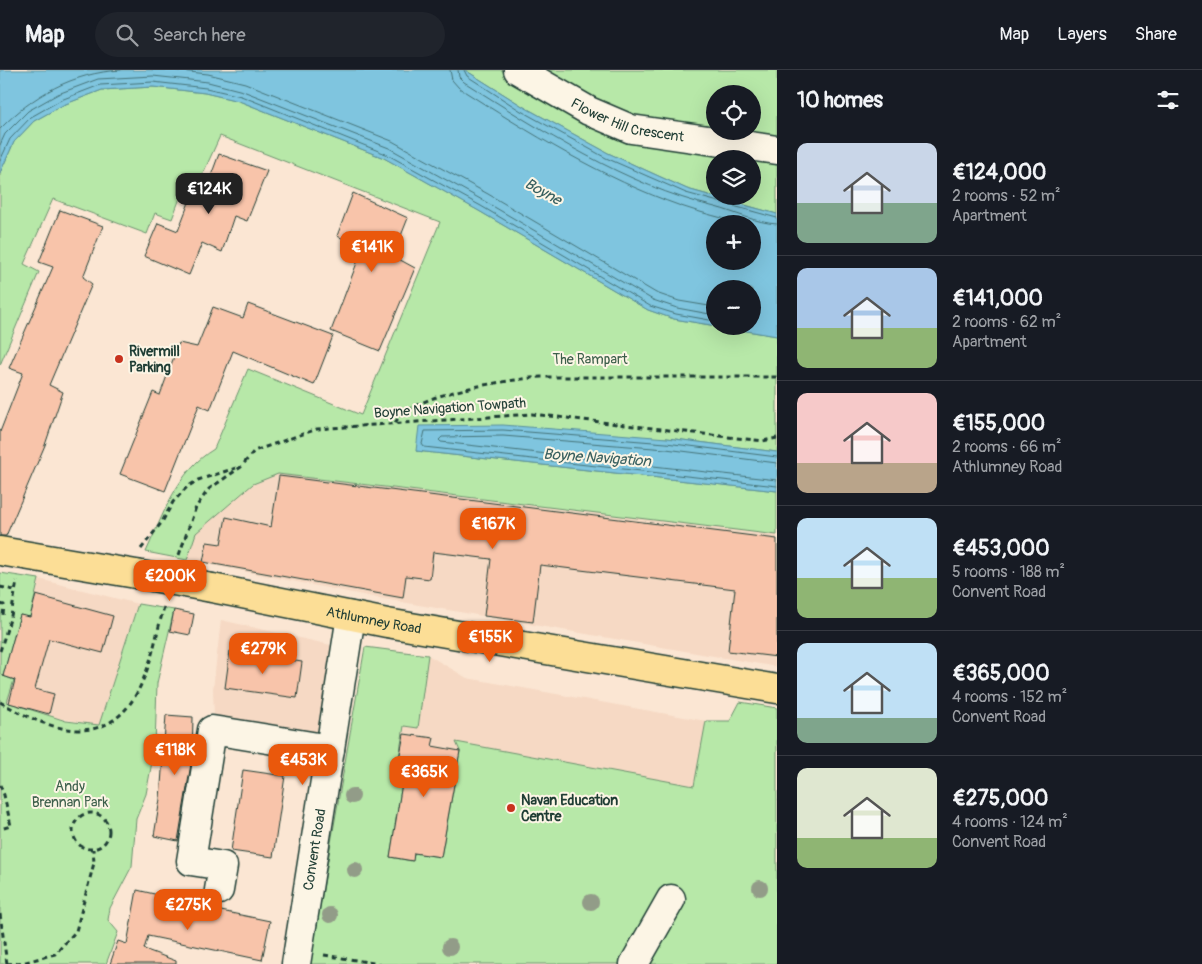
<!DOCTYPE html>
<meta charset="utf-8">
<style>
:root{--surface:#171b24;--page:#20242c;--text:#f1f3f6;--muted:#9ea1a6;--line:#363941;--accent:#ea580c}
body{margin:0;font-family:Pangolin,sans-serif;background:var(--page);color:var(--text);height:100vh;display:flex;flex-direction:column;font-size:19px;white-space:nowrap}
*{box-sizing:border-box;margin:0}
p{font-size:16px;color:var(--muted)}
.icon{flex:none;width:28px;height:28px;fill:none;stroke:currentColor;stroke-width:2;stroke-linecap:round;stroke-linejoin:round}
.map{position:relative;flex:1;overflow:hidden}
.drawer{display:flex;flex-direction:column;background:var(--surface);width:425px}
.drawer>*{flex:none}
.controls{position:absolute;left:706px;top:15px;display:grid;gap:10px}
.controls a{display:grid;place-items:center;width:55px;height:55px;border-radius:50%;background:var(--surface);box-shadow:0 5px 20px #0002;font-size:25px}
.price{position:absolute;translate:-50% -42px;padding:0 11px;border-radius:10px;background:var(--accent);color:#fff;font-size:16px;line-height:32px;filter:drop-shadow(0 1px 2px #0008)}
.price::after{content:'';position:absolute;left:50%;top:30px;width:15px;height:11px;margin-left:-8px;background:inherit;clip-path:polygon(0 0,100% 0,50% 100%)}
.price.on{background:#222;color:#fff}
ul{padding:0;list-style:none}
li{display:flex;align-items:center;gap:15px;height:125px;padding:0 20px}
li+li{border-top:1px solid var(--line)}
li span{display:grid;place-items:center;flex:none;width:140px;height:100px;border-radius:10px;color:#555}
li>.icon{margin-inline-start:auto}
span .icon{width:60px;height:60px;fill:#fffc;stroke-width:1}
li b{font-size:21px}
h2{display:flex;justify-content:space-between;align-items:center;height:60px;padding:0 20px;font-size:21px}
header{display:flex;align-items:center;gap:30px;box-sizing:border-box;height:70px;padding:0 25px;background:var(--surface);border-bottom:1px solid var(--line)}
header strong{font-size:24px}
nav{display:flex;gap:28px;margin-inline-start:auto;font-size:18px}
.search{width:350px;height:45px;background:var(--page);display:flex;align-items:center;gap:12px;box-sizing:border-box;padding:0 18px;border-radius:28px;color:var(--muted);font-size:19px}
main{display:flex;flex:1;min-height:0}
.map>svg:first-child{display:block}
</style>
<header>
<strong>Map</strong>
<div class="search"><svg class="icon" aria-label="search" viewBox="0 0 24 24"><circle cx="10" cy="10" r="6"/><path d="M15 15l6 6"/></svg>Search here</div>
<nav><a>Map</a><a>Layers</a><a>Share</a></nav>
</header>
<main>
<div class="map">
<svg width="777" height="894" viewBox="0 0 777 894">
<rect width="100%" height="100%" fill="#fbe6d3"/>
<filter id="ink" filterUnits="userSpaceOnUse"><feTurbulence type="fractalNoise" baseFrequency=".02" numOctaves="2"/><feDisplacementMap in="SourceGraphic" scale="10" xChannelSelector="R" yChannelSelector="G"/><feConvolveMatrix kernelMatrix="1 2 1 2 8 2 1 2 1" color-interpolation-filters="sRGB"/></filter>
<g filter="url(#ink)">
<g fill="#f6d9c4">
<path d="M278 404 777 465V597L378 528 187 490 195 463 253 414Z"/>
<path d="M39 509 138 534 99 655 57 648 7 632 3 606 20 545 30 547Z"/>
<path d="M221 550 335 576 321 652 316 663 214 648 213 619Z"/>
<path d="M365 577 428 585 467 608 706 651H730L740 632 777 638V894H421L369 887Z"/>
</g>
<g fill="#b7e8a8" stroke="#6b926e" fill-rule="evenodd">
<path d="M465 0H777V144L687 119 608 83 524 37ZM715 24H752V61H715ZM715 89H752V126H715Z"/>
<path d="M153 17 205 23 239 31 384 88 479 141 648 240 674 249 777 266V382L667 368 416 381 777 421V465L278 404 253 414 196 463 187 490 146 482C163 445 177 401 214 379L248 299 361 345 440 152 220 66 196 119 185 115 172 149 155 143 147 164 53 129 24 194 39 202 0 295V103L14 72 34 51 63 35 102 20Z"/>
<path d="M0 503 39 509 30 547 20 545 3 606 14 610 7 632 66 651 99 655 138 534 174 540 157 613 155 676 146 724 136 749 132 796 110 838 108 850 118 862 106 894H0Z"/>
<path d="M365 577 428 585 418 658 404 656 397 699 404 701 390 787 412 791 414 783 441 787 460 681 456 672 694 716 706 651H730L740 632 777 638V894H310Z"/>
</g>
<g fill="#7fc5df" stroke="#598f9b" fill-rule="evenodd">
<path d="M0 0H465L524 37 608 83 687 119 777 144V266L674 249 648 240 479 141 384 88 239 31 205 23 153 17 102 20 63 35 34 51 14 72 0 103ZM715 154H752V191H715ZM715 219H752V256H715Z"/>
<path d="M503 355 667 368 777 382V421L416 381 419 356Z"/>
</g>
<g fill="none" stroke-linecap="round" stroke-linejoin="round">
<g stroke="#457378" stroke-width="1">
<path d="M171 0 208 4 245 13 392 71 488 124 656 223 679 231 715 237"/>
<path d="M450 0 452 10 459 18C528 62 604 109 681 136 701 143 723 148 744 154"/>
<path d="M458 0 459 7 464 12C540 60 627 116 715 137 735 142 756 153 777 154"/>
<path d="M464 0 467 6 521 41 606 88 686 123 777 148"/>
<path d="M0 59C33 25 72 3 121 0"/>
<path d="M0 75 5 64 28 41 58 24 98 9 153 6 208 12 243 21 389 78 484 131 653 230 677 238 715 245"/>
<path d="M0 91 10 69 31 47 61 30 100 15 153 12 206 18 241 26 386 84 481 136 650 236 676 244 715 251"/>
<path d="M777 387 666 373 503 360 425 361 422 374 424 377 777 416"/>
<path d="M777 393 666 379 503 366 442 367 439 370 441 372 777 410"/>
</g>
</g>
<g fill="#f8c4aa" stroke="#1f3d34">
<path d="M219 84 267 101 247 151 234 146 222 182 202 173 189 205 144 186 158 153 178 161 191 127 202 130Z"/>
<path d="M353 123 408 148 393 186 415 198 380 281 331 261 363 177 337 166Z"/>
<path d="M60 140 103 156 83 207 92 214 49 315 63 322 45 375 6 466H0V362L23 303 9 298 53 197 39 192Z"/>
<path d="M248 234 333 266 314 315 233 281 210 340 199 335 165 421 120 404 153 322 160 325 179 273 197 277 213 237 243 248Z"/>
<path d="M279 406 777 469V587L728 581 735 519 540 495 533 552 484 546 491 489 433 482 430 509 406 506 403 528 203 492 207 472 221 474 226 447 271 457Z"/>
<path d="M36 525 113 546 103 583 49 569 35 619 54 624 49 644 9 633 15 610 3 606 20 545 30 547Z"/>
<path d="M174 540 194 544 190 565 170 561Z"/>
<path d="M230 581 302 592 297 628 225 618Z"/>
<path d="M166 645 193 647 192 688 178 771 154 766 160 729Z"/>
<path d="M404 664 434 668 432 676 460 681 441 787 414 783 413 791 390 787 404 701 397 700Z"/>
<path d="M243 700 285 706 273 787 231 781Z"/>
<path d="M137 820 163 826 162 829 270 851 262 890 148 866 144 879 176 891V894H110L118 871 127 874Z"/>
</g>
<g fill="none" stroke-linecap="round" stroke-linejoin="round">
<g stroke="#1f3d34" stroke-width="31">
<g id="minor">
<path id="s1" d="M518 0 589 41 631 59 777 80"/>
<path d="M219 820 223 796 191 791 212 660 330 679"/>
<path id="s2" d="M296 894 351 546"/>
<path d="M634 894 671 829"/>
</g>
</g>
<g stroke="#1f3d34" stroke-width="31">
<g id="major">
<path d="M0 481 136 504"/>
<path id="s3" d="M212 518 387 553 777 619"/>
</g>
</g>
<g stroke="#1f3d34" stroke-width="3" stroke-dasharray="5 4" stroke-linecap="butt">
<path d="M395 353C411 323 508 310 541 307H777"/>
<path d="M141 479 162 452 173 432 187 417 198 410 236 398"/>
<path d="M179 485 196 437 209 419 241 397 254 381 317 359 532 344 763 371 777 368"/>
<path d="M0 517 14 520"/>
<path d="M0 534 4 535 3 545 0 547"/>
<path d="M0 581 11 546 17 511"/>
<path d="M0 632C54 663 113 683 143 610 153 587 157 561 164 537"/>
<path d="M0 715 4 725 11 756 0 759"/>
<circle cx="91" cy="761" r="18"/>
<path d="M0 844 7 894"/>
<path d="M324 885 380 894"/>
<path d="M7 894 26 892 55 884 76 861 94 793 93 779"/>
</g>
<use href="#minor" stroke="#fcf5e5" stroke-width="28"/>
<use href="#major" stroke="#fcde96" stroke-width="28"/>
<g stroke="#1f3d34" stroke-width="31" stroke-linecap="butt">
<path id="major-bridge" d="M136 504 212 518"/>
</g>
<use href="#major-bridge" stroke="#fcde96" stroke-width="28"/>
</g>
<g fill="#929c88">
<circle cx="352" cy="726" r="8"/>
<circle cx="355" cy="800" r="8"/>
<circle cx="760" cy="818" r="8"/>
<circle cx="591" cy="832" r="8"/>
<circle cx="330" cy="845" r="8"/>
<circle cx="450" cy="877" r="8"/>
</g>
</g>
<g fill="#c8321e" stroke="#fcf5e5" stroke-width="2">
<circle cx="119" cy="289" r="5"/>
<circle cx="511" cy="738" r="5"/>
</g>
<g text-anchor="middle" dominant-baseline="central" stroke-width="4" stroke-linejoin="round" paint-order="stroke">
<g font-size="14" fill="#1f3d34" stroke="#fcf5e5">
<text stroke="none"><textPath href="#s1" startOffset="122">Flower Hill Crescent</textPath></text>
<text transform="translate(450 338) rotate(-4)">Boyne Navigation Towpath</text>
<text stroke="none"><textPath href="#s3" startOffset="165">Athlumney Road</textPath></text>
<text stroke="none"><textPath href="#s2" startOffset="116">Convent Road</textPath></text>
</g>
<g font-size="14" font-weight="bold" fill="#1f3d34" stroke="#fcf5e5" text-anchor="start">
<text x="129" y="281">Rivermill<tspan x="129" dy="16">Parking</tspan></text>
<text x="521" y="730">Navan Education<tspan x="521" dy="16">Centre</tspan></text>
</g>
<g font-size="14" fill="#3d5f4b" stroke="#fcf5e5">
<text x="590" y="289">The Rampart</text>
<text x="70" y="716">Andy<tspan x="70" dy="16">Brennan Park</tspan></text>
</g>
<g font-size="15" font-style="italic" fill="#375f5f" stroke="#fcf5e5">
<text transform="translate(543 122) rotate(29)">Boyne</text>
<text transform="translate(597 388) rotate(4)">Boyne Navigation</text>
</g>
</g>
</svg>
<div class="controls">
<a><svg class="icon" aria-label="locate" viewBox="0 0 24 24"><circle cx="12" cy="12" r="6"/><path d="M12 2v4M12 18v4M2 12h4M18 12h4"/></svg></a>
<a><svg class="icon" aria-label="layers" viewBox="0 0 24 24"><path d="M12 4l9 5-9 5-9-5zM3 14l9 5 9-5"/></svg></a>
<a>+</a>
<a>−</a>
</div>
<b class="price on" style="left:209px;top:145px">€124K</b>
<b class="price" style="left:372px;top:203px">€141K</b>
<b class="price" style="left:493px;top:480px">€167K</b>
<b class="price" style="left:170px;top:532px">€200K</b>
<b class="price" style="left:490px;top:593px">€155K</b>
<b class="price" style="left:263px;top:605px">€279K</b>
<b class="price" style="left:175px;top:706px">€118K</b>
<b class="price" style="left:303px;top:716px">€453K</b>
<b class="price" style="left:424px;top:728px">€365K</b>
<b class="price" style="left:188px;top:861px">€275K</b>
</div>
<section class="drawer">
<h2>10 homes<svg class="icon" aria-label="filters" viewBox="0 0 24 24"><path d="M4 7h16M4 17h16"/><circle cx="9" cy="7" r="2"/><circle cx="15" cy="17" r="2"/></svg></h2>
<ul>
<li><span style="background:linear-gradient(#c9d6e8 60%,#7fa58c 0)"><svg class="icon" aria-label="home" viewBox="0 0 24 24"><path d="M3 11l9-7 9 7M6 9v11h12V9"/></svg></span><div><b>€124,000</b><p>2 rooms · 52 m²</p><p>Apartment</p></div></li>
<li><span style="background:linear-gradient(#a9c7e8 60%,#8fb573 0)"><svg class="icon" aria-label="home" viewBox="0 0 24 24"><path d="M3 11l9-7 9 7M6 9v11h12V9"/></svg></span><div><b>€141,000</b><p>2 rooms · 62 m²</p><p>Apartment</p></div></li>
<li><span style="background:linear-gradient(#f6c9c9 70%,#b9a48a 0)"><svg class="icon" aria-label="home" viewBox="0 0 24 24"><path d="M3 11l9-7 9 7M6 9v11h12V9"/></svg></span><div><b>€155,000</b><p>2 rooms · 66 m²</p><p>Athlumney Road</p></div></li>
<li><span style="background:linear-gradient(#bfe0f5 60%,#8fb573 0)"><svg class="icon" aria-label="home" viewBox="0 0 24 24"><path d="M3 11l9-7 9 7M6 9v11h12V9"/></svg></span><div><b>€453,000</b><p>5 rooms · 188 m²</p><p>Convent Road</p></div></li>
<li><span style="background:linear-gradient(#bfe0f5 75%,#7fa58c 0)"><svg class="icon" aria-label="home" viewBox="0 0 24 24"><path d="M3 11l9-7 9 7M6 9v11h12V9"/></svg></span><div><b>€365,000</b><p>4 rooms · 152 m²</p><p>Convent Road</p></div></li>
<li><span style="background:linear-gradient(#dfe7d0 70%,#8fb573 0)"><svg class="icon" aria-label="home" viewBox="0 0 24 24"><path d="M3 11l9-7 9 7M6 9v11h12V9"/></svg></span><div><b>€275,000</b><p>4 rooms · 124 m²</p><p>Convent Road</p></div></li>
</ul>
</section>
</main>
